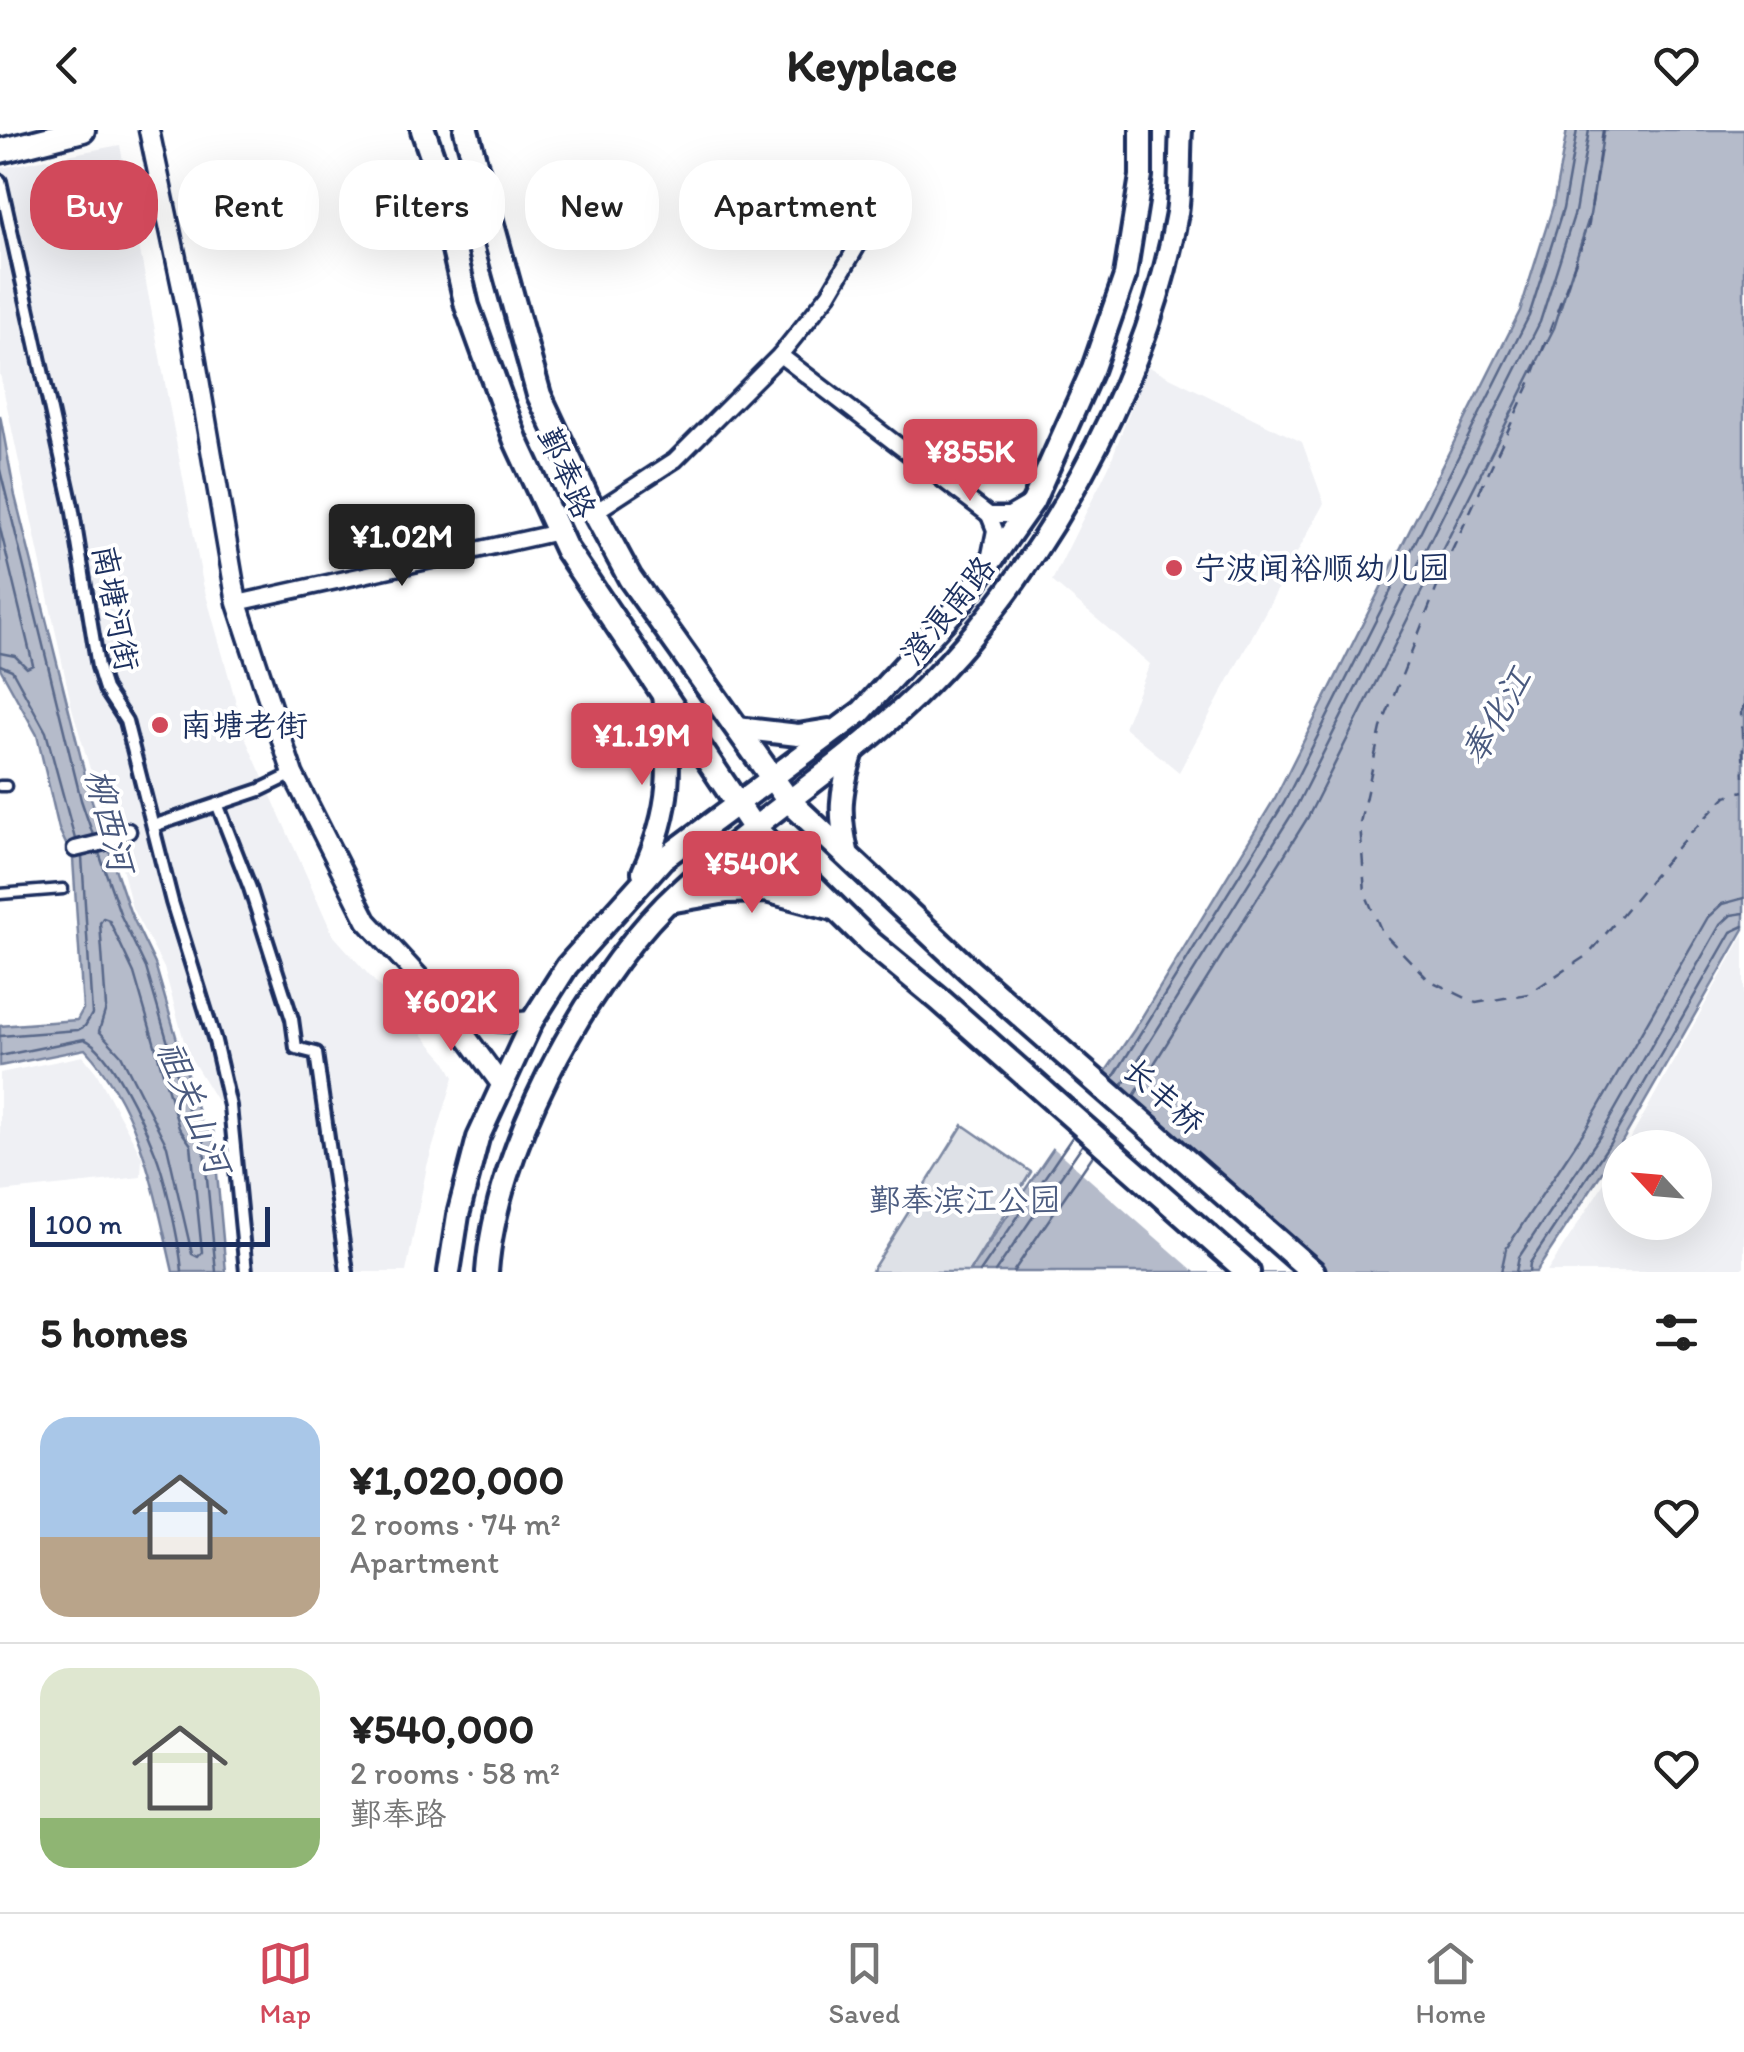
<!DOCTYPE html>
<meta charset="utf-8">
<style>
:root{--surface:#fff;--page:#f2f2f2;--text:#222;--muted:#767676;--line:#e0e0e0;--accent:#d1495b}
body{margin:0;font-family:Itim,"LXGW WenKai TC",sans-serif;background:var(--page);color:var(--text);height:100vh;display:flex;flex-direction:column;font-size:38px;white-space:nowrap}
*{box-sizing:border-box;margin:0}
p{font-size:32px;color:var(--muted)}
.icon{flex:none;width:55px;height:55px;fill:none;stroke:currentColor;stroke-width:2;stroke-linecap:round;stroke-linejoin:round}
.map{position:relative;height:1142px;overflow:hidden}
.sheet{display:flex;flex-direction:column;background:var(--surface);flex:1}
.sheet>*{flex:none}
.top-card{position:absolute;left:30px;top:30px;width:1000px;height:90px;display:flex;gap:20px}
.needle{width:65px;rotate:296deg}
.fabs{position:absolute;left:1602px;top:1000px;display:grid;gap:20px}
.fabs a{display:grid;place-items:center;width:110px;height:110px;border-radius:50%;background:var(--surface);box-shadow:0 10px 40px #0002;font-size:50px}
.scale{position:absolute;left:30px;bottom:25px;width:240px;box-sizing:border-box;padding-left:10px;border:5px solid #1b2f5e;border-top:0;font-size:28px;line-height:35px;white-space:nowrap;color:#1b2f5e;-webkit-text-stroke:8px #fff;paint-order:stroke}
.price{position:absolute;translate:-50% -85px;padding:0 22px;border-radius:10px;background:var(--accent);color:#fff;font-size:32px;line-height:65px;filter:drop-shadow(0 2px 5px #0008)}
.price::after{content:'';position:absolute;left:50%;top:60px;width:30px;height:22px;margin-left:-15px;background:inherit;clip-path:polygon(0 0,100% 0,50% 100%)}
.price.selected{background:#222;color:#fff}
ul{padding:0;list-style:none}
li{display:flex;align-items:center;gap:30px;height:250px;padding:0 40px}
li+li{border-top:2px solid var(--line)}
li span{display:grid;place-items:center;flex:none;width:280px;height:200px;border-radius:30px;color:#555}
li>.icon{margin-inline-start:auto}
span .icon{width:120px;height:120px;fill:#fffc;stroke-width:1}
li b{font-size:42px}
h2{display:flex;justify-content:space-between;align-items:center;height:120px;padding:0 40px;font-size:42px}
.tag{padding:0 35px;border-radius:40px;background:var(--surface);box-shadow:0 10px 40px #0002;font-size:35px;line-height:90px}
.tag.selected{background:var(--accent);color:#fff}
header{display:flex;justify-content:space-between;align-items:center;height:130px;padding:0 40px;background:var(--surface);font-size:45px;font-weight:800}
.tabs{display:flex;justify-content:space-around;align-items:center;height:140px;border-top:2px solid var(--line);background:var(--surface);font-size:28px;color:var(--muted)}
.tabs a{display:grid;justify-items:center;gap:5px}
.tabs .selected{color:var(--accent)}
.map>svg:first-child{display:block}
</style>
<header><svg class="icon" aria-label="back" viewBox="0 0 24 24"><path d="M15 5l-7 7 7 7"/></svg>Keyplace<svg class="icon" aria-label="heart" viewBox="0 0 24 24"><path d="M12 20l-8-8c-3-5 5-10 8-4 3-6 11-1 8 4z"/></svg></header>
<div class="map">
<svg width="1744" height="1142" viewBox="0 0 1744 1142">
<rect width="100%" height="100%" fill="#fff"/>
<filter id="ink" filterUnits="userSpaceOnUse"><feTurbulence type="fractalNoise" baseFrequency=".01" numOctaves="2"/><feDisplacementMap in="SourceGraphic" scale="20" xChannelSelector="R" yChannelSelector="G"/><feConvolveMatrix kernelMatrix="1 2 1 2 8 2 1 2 1" color-interpolation-filters="sRGB"/></filter>
<g filter="url(#ink)">
<g fill="#eff0f4">
<path d="M120 15 203 454 247 612 333 805 445 930 454 947 427 1036 406 1142H239L228 1037 234 1027 227 979 219 974 187 922 164 838 132 778 120 729 108 700 72 578 0 244V38Z"/>
<path d="M1147 236 1302 312 1324 373 1179 642 1124 597 1150 534 1052 451 1109 336Z"/>
<path d="M1744 804V1136L1741 1142H1547L1620 1028V1092H1695V1018L1626 1017Z"/>
<path d="M83 926 96 942 142 1027 141 1047 0 1062V943Z"/>
</g>
<path fill="#dee1e7" stroke="#7c88a2" stroke-width="2.5" d="M963 995 1031 1042 969 1142H871Z"/>
<g fill="#b5bbca" stroke="#77839f" stroke-width="2.5">
<path d="M1567 0H1744V799L1620 1015 1536 1142H969L1134 900 1275 668 1520 181 1553 76Z"/>
<path d="M0 285 15 366 91 668 130 782 155 834 201 992 213 1000 226 1142H173C155 1065 141 979 85 919L0 936V896L77 890 83 879 73 729 59 699 37 605 0 538Z"/>
</g>
<path fill="#fff" d="M1100 940 1331 1142H1195L1049 1014Z"/>
<g fill="none" stroke-linecap="round" stroke-linejoin="round">
<g stroke="#596789" stroke-width="2.5">
<path d="M0 340 81 670 93 705"/>
<path d="M0 398 33 535 27 538 15 526 0 523"/>
<path d="M0 535 12 540 46 602 75 709"/>
<path d="M99 723 121 786 146 838 192 995 203 1007 216 1142"/>
<path d="M103 788 109 790 134 843 179 998 191 1015 202 1122 198 1127 192 1124 167 1016 121 925 99 901 106 878 100 793Z"/>
<path d="M0 906 78 900 85 896 92 884 82 727"/>
<path d="M0 926 84 909C111 920 143 992 154 1020 165 1045 180 1115 182 1142"/>
<path d="M1113 948 1284 673 1529 186 1563 79 1577 0"/>
<path d="M1122 956 1295 679 1540 192 1575 82 1589 0"/>
<path d="M1134 966 1308 687 1554 198 1590 85 1604 0"/>
<path d="M980 1142 1073 1006"/>
<path d="M995 1142 1083 1014"/>
<path d="M1013 1142 1094 1024"/>
<path d="M1501 1142 1506 1119 1587 997 1708 787 1722 774 1744 768"/>
<path d="M1516 1142 1519 1127 1600 1006 1720 795 1731 785 1744 783"/>
<path d="M1529 1142 1530 1133 1610 1013 1731 802 1744 796"/>
</g>
<g stroke="#49597e" stroke-width="2.5" stroke-dasharray="12 10" stroke-linecap="butt">
<path d="M1603 0 1588 99 1530 253 1449 427 1381 598 1360 693 1365 763 1382 802 1429 850 1476 873 1528 864 1589 824 1681 713 1726 666 1744 661"/>
<path d="M1744 575 1741 582 1744 647"/>
</g>
<g stroke="#1b2f5e" stroke-width="15">
<g id="service">
<path d="M0 656H6"/>
<path d="M0 764 63 759"/>
</g>
</g>
<g stroke="#1b2f5e" stroke-width="18">
<g id="pedestrian">
<path d="M0 51 72 376 98 537 105 559 126 591 172 772 215 911 230 976 246 1142"/>
<path d="M218 676 250 758 292 889 296 918 316 923 347 1142"/>
<path d="M153 696 260 660 293 644"/>
</g>
</g>
<g stroke="#1b2f5e" stroke-width="21">
<g id="minor">
<path d="M780 225 829 164 866 101"/>
<path d="M595 382 675 330 780 225 989 385"/>
<path d="M990 425 995 400 989 385H1009L1028 374"/>
<path d="M237 473 558 402"/>
<path d="M75 719 104 712 128 701"/>
</g>
</g>
<g stroke="#1b2f5e" stroke-width="25">
<g id="tertiary">
<path d="M149 0 189 190 237 473 293 644 367 791 438 868 501 954"/>
<path d="M447 873C476 889 500 895 532 891"/>
</g>
</g>
<g stroke="#1b2f5e" stroke-width="28">
<g id="secondary">
<path d="M737 598 798 605 829 600"/>
<path d="M848 726C838 683 840 663 853 621"/>
<path d="M643 742C674 673 670 638 663 564"/>
<path d="M669 772 727 762 766 761 837 780"/>
<path d="M449 1142 458 1085 478 1008 532 891 567 836 663 729 862 581 963 471 1033 372 1093 238 1125 146 1141 46V0"/>
<path d="M487 1142C496 1021 581 860 665 775 742 698 837 642 915 567 1040 446 1147 255 1177 83 1181 56 1179 27 1181 0"/>
</g>
</g>
<g stroke="#1b2f5e" stroke-width="30">
<g id="primary">
<path d="M423 0 433 29 467 176 516 311 566 419 753 697 871 813 940 870 1248 1142"/>
<path d="M466 0 539 265 589 372 630 448 788 670 969 840 1313 1142"/>
<path d="M0 21 83 0"/>
</g>
</g>
<use href="#service" stroke="#fff" stroke-width="8"/>
<use href="#pedestrian" stroke="#fff" stroke-width="10"/>
<use href="#minor" stroke="#fff" stroke-width="14"/>
<use href="#tertiary" stroke="#fff" stroke-width="18"/>
<use href="#secondary" stroke="#fff" stroke-width="20"/>
<use href="#primary" stroke="#fff" stroke-width="22"/>
</g>
</g>
<g fill="#d1495b" stroke="#fff" stroke-width="4">
<circle cx="1174" cy="438" r="10"/>
<circle cx="160" cy="595" r="10"/>
</g>
<g text-anchor="middle" dominant-baseline="central" stroke-width="8" stroke-linejoin="round" paint-order="stroke">
<g font-size="32" fill="#1b2f5e" stroke="#fff">
<text transform="translate(567 343) rotate(66)">鄞奉路</text>
<text transform="translate(116 478) rotate(79)">南塘河街</text>
<text transform="translate(948 480) rotate(-51)">澄浪南路</text>
<text transform="translate(1164 966) rotate(42)">长丰桥</text>
</g>
<g font-size="32" fill="#1b2f5e" stroke="#fff" text-anchor="start">
<text x="1194" y="438">宁波闻裕顺幼儿园</text>
<text x="180" y="595">南塘老街</text>
</g>
<g font-size="32" fill="#4c5c80" stroke="#fff">
<text x="965" y="1070">鄞奉滨江公园</text>
</g>
<g font-size="35" font-style="italic" fill="#49597e" stroke="#fff">
<text transform="translate(1496 586) rotate(-60)">奉化江</text>
<text transform="translate(110 690) rotate(76)">柳西河</text>
<text transform="translate(194 977) rotate(68)">祖关山河</text>
</g>
</g>
</svg>
<div class="fabs">
<a><svg class="needle" viewBox="-14 -14 28 28"><path d="M0-13l5 13h-10z" fill="#e53935"/><path d="M0 13l5-13h-10z" fill="#767676"/></svg></a>
</div>
<div class="scale">100 m</div>
<b class="price" style="left:970px;top:374px">¥855K</b>
<b class="price selected" style="left:402px;top:459px">¥1.02M</b>
<b class="price" style="left:642px;top:658px">¥1.19M</b>
<b class="price" style="left:752px;top:786px">¥540K</b>
<b class="price" style="left:451px;top:924px">¥602K</b>
<div class="top-card">
<a class="tag selected">Buy</a>
<a class="tag">Rent</a>
<a class="tag">Filters</a>
<a class="tag">New</a>
<a class="tag">Apartment</a>
</div>
</div>
<section class="sheet">
<h2>5 homes<svg class="icon" aria-label="filters" viewBox="0 0 24 24"><path d="M4 7h16M4 17h16"/><circle cx="9" cy="7" r="2"/><circle cx="15" cy="17" r="2"/></svg></h2>
<ul>
<li><span style="background:linear-gradient(#a9c7e8 60%,#b9a48a 0)"><svg class="icon" aria-label="home" viewBox="0 0 24 24"><path d="M3 11l9-7 9 7M6 9v11h12V9"/></svg></span><div><b>¥1,020,000</b><p>2 rooms · 74 m²</p><p>Apartment</p></div><svg class="icon" aria-label="heart" viewBox="0 0 24 24"><path d="M12 20l-8-8c-3-5 5-10 8-4 3-6 11-1 8 4z"/></svg></li>
<li><span style="background:linear-gradient(#dfe7d0 75%,#8fb573 0)"><svg class="icon" aria-label="home" viewBox="0 0 24 24"><path d="M3 11l9-7 9 7M6 9v11h12V9"/></svg></span><div><b>¥540,000</b><p>2 rooms · 58 m²</p><p>鄞奉路</p></div><svg class="icon" aria-label="heart" viewBox="0 0 24 24"><path d="M12 20l-8-8c-3-5 5-10 8-4 3-6 11-1 8 4z"/></svg></li>
</ul>
</section>
<nav class="tabs">
<a class="selected"><svg class="icon" aria-label="map" viewBox="0 0 24 24"><path d="M3 6l6-2 6 2 6-2v14l-6 2-6-2-6 2zM9 4v14M15 6v14"/></svg>Map</a>
<a><svg class="icon" aria-label="saved" viewBox="0 0 24 24"><path d="M7 4h10v16l-5-4-5 4z"/></svg>Saved</a>
<a><svg class="icon" aria-label="home" viewBox="0 0 24 24"><path d="M3 11l9-7 9 7M6 9v11h12V9"/></svg>Home</a>
</nav>
